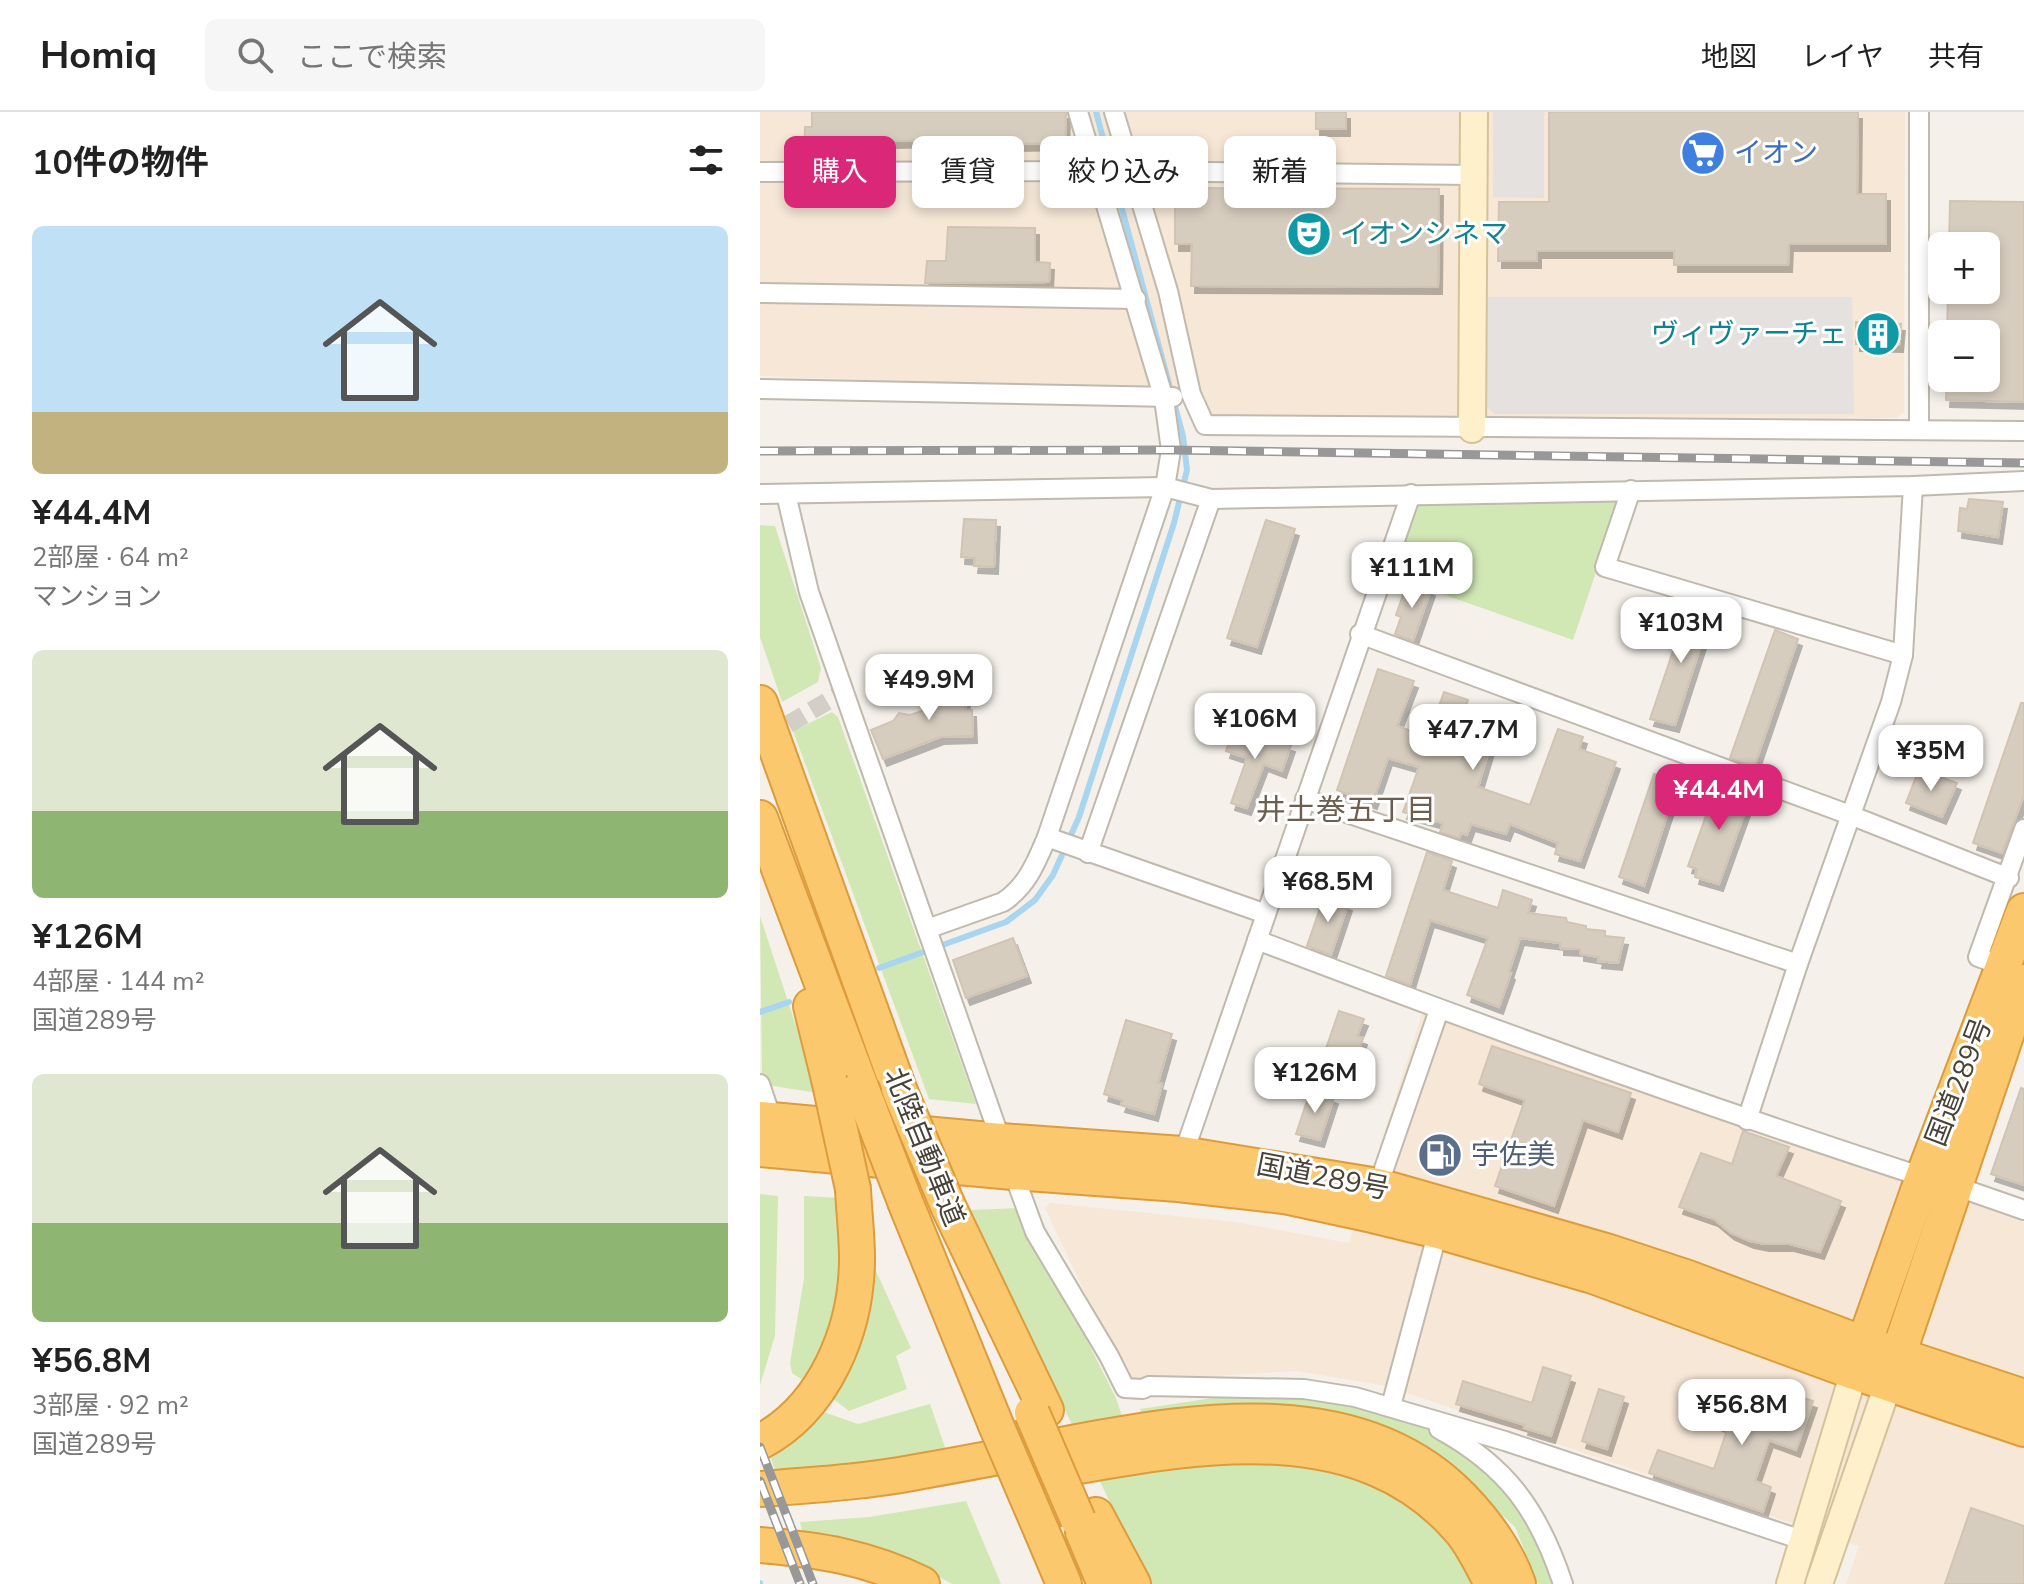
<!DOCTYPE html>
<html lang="ja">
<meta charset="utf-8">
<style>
:root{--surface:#fff;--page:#f6f6f6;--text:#222;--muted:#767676;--line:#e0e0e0;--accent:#db2777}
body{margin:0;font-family:"Nunito Sans","Noto Sans JP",sans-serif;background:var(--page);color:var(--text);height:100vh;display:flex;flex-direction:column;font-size:30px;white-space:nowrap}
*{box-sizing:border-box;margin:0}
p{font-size:26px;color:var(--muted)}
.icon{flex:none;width:44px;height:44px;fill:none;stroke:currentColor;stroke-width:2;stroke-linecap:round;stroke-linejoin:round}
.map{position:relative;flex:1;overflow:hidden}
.panel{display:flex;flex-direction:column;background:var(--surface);width:760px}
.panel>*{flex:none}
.top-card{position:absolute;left:24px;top:24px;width:760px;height:72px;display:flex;gap:16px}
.tools{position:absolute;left:1168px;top:120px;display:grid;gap:16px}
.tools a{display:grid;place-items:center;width:72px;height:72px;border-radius:12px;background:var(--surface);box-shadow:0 4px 12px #0003;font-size:40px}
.price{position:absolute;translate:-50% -68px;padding:0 18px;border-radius:16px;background:#fff;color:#222;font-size:26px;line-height:52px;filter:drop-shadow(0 2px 4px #0008)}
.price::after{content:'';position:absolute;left:50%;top:48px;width:24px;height:18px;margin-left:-12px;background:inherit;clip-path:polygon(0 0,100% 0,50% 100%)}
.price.active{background:var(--accent);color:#fff}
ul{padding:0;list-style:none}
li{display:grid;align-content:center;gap:16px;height:424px;padding:0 32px}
li span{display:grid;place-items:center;height:248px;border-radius:12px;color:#555}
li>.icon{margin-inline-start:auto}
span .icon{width:144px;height:144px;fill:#fffc;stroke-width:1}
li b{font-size:34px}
h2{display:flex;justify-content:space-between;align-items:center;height:96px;padding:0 32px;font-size:34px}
.tag{padding:0 28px;border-radius:12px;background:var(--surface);box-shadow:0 4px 12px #0003;font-size:28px;line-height:72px}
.tag.active{background:var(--accent);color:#fff}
header{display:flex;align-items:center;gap:48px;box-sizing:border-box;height:112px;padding:0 40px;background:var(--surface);border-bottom:2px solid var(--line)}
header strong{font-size:38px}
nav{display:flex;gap:44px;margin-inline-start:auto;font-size:28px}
.search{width:560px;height:72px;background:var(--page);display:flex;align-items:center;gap:20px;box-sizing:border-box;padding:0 28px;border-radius:12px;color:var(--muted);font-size:30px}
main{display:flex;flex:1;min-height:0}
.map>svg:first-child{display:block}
</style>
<header>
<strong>Homiq</strong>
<div class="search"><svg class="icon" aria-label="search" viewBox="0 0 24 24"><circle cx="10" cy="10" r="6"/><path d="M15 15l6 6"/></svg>ここで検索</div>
<nav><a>地図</a><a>レイヤ</a><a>共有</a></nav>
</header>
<main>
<section class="panel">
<h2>10件の物件<svg class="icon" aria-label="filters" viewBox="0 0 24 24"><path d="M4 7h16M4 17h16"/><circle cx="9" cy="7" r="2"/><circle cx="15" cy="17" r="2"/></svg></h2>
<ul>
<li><span style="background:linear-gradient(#bfe0f5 75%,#c2b280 0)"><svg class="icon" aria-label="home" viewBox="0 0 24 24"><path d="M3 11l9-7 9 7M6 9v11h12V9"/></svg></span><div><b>¥44.4M</b><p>2部屋 · 64 m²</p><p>マンション</p></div></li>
<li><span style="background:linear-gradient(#dfe7d0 65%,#8fb573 0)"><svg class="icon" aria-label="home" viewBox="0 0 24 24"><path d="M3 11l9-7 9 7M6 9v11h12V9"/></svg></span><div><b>¥126M</b><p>4部屋 · 144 m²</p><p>国道289号</p></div></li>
<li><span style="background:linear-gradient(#dfe7d0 60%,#8fb573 0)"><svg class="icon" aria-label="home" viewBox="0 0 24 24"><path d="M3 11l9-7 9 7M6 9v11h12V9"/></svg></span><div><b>¥56.8M</b><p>3部屋 · 92 m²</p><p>国道289号</p></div></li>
</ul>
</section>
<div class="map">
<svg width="1264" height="1472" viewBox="0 0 1264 1472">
<defs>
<filter id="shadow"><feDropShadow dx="4" dy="7" stdDeviation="0" flood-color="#0004"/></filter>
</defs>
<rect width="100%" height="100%" fill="#f5f1ea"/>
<g fill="#f6e7d6">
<path d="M0 0H1145L1144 300 1136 306 448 303 444 281 0 264Z"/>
<path d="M663 899 1264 1110V1472H1086L1099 1434 626 1274 536 1259 438 1265 377 1279 368 1273 285 1096 290 1091 475 1110 589 1131Z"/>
</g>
<g fill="#d2e8b4">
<path d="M864 378 813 528 628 463 654 387Z"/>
<path d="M0 413 15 414 61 556 58 570 22 590 0 525Z"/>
<path d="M72 600 78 605 216 992 169 987 33 619Z"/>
<path d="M0 804 58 981 13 974 2 966Z"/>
<path d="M0 1082 18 1084 15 1224 0 1273Z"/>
<path d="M44 1084 80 1086 86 1147 79 1201 50 1273 32 1261 30 1251 44 1166Z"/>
<path d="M260 1096 356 1286 364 1310 315 1319 211 1098Z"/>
<path d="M112 1150 151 1236 136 1244 147 1277 89 1299 72 1286 92 1251 105 1209Z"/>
<path d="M538 1284 600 1293 674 1319 742 1371 771 1416 794 1472H778L755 1415 716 1379 382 1303 380 1297 459 1285Z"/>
<path d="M170 1292 187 1341 17 1364 9 1341 61 1299 98 1312Z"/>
<path d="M518 1348 597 1365 657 1398 688 1430 713 1472H388L338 1365 455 1349Z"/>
<path d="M206 1389 241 1472H192L162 1455 44 1426 40 1410 109 1405Z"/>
</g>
<g fill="#e4e1de">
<path d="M733 0H784V86L733 85Z"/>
<path d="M727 185H1092L1094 302H735L726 294Z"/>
</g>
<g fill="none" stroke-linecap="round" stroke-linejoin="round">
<g stroke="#a8d5f0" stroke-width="6">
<path d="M119 856 246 810 275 788 293 763 319 705 414 411 427 358 423 324 336 0"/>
<path d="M0 900 29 890"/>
<path d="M0 1471V1472"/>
</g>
</g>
<g fill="#d7cdbf" stroke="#d1c4b3" stroke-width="2" filter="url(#shadow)">
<path d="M52 0H306L305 31 254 32 252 46 222 47V27L131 29 130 39H79L80 45 53 46V39L44 41 45 15H52Z"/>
<rect x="556" y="0" width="30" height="17"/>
<path d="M789 0H1098L1097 82H1126V132H1029L1028 153H914V139H777V149H738L739 90H789Z"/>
<path d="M415 76 679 77 678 175 431 174 432 132H415Z"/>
<path d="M1190 89 1264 90V290L1186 288 1187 266H1226V222H1187L1188 178H1226V134H1189Z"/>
<path d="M188 115 275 116V150L290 151 289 170 165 171 167 149H186Z"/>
<path d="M1096 210 1141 212 1139 233 1096 232Z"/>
<path d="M1209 387 1243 390 1238 425 1198 419 1200 396 1207 397Z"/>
<path d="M204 407 236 408 234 455 214 454 215 446 201 445Z"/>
<path d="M506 408 535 417 497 535 467 526Z"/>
<path d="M648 469 671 477 653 529 635 522 641 505 636 503Z"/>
<path d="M929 492 952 499 915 613 890 607Z"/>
<path d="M1015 518 1038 527 994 655 970 646Z"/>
<path d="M618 557 654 569 637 614 668 625 684 580 708 588 703 603 737 612 718 675 770 693 798 617 823 625 819 637 856 650 820 749 795 742 798 731 750 712 746 722 711 712 707 723 701 721 699 726 680 720 683 711 643 700 659 655 628 646 613 690 577 678Z"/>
<path d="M188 560 208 562 205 598H212L213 624 180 625 123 647 111 618 133 609 139 601 150 603 186 591Z"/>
<path d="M1261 591H1264V683L1242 741 1213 731Z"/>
<path d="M487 618 531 633 522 659 504 652 487 696 471 691 487 646 466 639 472 621 484 626Z"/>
<path d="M1159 657 1197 671 1182 705 1146 691Z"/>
<path d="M894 662 918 670 884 774 859 765Z"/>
<path d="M962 668 986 677 984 681 991 683 959 772 935 765 937 757 928 754 958 670 961 671Z"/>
<path d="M667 740 692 749 683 778 738 796 743 778 772 788 768 801 806 806 807 810 826 814V817L845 819V824L864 826 858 851 838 849 839 845 820 842V837L800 836V831L760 826 749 860 751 861 739 895 707 883 728 826 670 808 650 873 626 864Z"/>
<path d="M566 779 582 785 580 789 588 792 571 843 547 834Z"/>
<path d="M253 826 267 864 206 886 193 848Z"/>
<path d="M579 899 604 907 597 924 603 926 595 949 589 948 587 953 563 945Z"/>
<path d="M366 908 412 922 398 971 402 972 394 1002 361 993 363 988 344 982Z"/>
<path d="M732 934 871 981 858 1020 823 1008 794 1094 735 1074 765 988 719 972Z"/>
<path d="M1261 976 1264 977V1073L1231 1062Z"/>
<path d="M551 977 574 985 560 1028 536 1022Z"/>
<path d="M983 1019 1029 1035 1016 1064 1081 1089 1060 1140 1030 1132H1005L990 1129 971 1121 954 1107 919 1095 941 1041 972 1052Z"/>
<path d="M783 1255 811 1264 791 1324 764 1316 765 1313 696 1292 703 1269 772 1291Z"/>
<path d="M1000 1271 1053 1289 1036 1338 1009 1328 995 1369 1011 1375 1003 1400 889 1361 898 1338 954 1357 968 1315 959 1312 970 1280 994 1289Z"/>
<path d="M839 1277 864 1285 847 1337 822 1329Z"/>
<path d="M1211 1396 1264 1414V1472H1185Z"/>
</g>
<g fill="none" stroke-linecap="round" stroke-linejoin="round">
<path stroke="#d3cec6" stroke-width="18" stroke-dasharray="18 9" stroke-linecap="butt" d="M5 626 78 583"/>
<g stroke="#c0b9ad" stroke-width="22">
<g id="street">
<path d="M354 0 408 179 431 282 445 313 1264 319"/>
<path d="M0 60 361 59 713 63"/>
<path d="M0 181 376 187"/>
<path d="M0 277 413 285"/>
<path d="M1159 317V0"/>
<path d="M871 378 845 455 1143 543"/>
<path d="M0 382 405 375 451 387 1153 374 1264 369"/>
<path d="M26 382 49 480 241 1029"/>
<path d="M600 522 1090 703 1249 766"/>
<path d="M545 687 1038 852"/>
<path d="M287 725 506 802"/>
<path d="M328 741 451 387"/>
<path d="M167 817 243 790C267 774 276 751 287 725L405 375 411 338 404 287 318 0"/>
<path d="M497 828C717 912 938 992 1163 1065"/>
<path d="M1243 854 1218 845 1264 717"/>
<path d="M0 972 12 1008"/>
<path d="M987 1008 1038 852 1131 590 1143 543 1153 374"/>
<path d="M421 1049 651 382"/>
<path d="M253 1060 275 1120 349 1244 365 1276 383 1277 389 1274 544 1277 595 1285 745 1329 1045 1429"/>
<path d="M618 1074 679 898"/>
<path d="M1195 1074 1264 1098"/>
<path d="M631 1294 678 1119"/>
<path d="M679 1317C747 1354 779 1399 803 1472"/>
</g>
</g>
<g stroke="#d4c39a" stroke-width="30">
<g id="secondary">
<path d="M712 317 714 0"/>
<path d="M1030 1472 1094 1260"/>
<path d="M1059 1472 1129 1270"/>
</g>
</g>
<g stroke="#dd9c3c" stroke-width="38">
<g id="highway">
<path d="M0 591 139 977"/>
<path d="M0 706 101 975"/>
<path d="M51 894 69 967"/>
<path d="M0 1007 241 1029 422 1042 618 1074 846 1139 928 1166 1104 1232 1264 1285"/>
<path d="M0 1037 253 1060 418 1072 524 1084 612 1103 678 1119 833 1164 1094 1260 1264 1317"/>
<path d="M146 1092 236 1313"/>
<path d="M188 1094 286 1298"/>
<path d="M1097 1252 1163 1065 1264 799"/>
<path d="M1131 1264 1264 870"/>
<path d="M0 1330C65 1296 97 1217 97 1146 97 1123 94 1100 93 1077"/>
<path d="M273 1362C414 1338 594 1293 701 1419 714 1435 723 1454 732 1472"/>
<path d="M0 1377C52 1373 105 1370 157 1360 208 1351 260 1341 312 1331 440 1307 601 1281 702 1386 725 1410 747 1440 758 1472"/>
<path d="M336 1403 373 1472"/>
<path d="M282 1420 304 1472"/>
<path d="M323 1420 345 1472"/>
<path d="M0 1433C60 1438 107 1445 162 1472"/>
</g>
</g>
<use href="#street" stroke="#fff" stroke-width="18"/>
<use href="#secondary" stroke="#fef0cb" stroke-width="26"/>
<use href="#highway" stroke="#fcc86e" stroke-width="34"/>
<g stroke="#989898" stroke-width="9">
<g id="rail">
<path d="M0 339 411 338 1264 351"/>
<path d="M0 1335 53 1472"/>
<path d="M0 1369 40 1472"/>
</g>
</g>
<use href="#rail" stroke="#fff" stroke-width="6" stroke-dasharray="18" stroke-linecap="butt"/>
<g stroke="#dd9c3c" stroke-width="38" stroke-linecap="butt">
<g id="highway-bridge">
<path d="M69 967 93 1077"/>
<path d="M101 975 146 1092"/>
<path d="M139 977 188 1094"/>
<path d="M272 1301 318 1408"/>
<path d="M236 1313 282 1420"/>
</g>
</g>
<use href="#highway-bridge" stroke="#fcc86e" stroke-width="34"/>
</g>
<defs>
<g id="supermarket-disc" transform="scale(2.3)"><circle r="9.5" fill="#3f7fe0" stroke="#fff"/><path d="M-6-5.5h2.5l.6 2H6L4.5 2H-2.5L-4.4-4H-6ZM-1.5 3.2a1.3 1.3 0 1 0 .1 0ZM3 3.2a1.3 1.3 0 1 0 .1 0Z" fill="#fff"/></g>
<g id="theatre-disc" transform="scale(2.3)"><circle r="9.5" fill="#0f9aa8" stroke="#fff"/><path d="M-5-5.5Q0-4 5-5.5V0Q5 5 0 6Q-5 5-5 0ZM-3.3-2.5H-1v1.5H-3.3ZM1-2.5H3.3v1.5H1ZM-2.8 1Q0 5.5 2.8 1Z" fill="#fff"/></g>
<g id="building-disc" transform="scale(2.3)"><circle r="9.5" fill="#0f9aa8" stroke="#fff"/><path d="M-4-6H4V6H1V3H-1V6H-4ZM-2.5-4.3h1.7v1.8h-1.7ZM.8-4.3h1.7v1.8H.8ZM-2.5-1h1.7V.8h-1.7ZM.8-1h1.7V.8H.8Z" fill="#fff"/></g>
<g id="fuel-disc" transform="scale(2.3)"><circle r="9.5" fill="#5c6f8a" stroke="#fff"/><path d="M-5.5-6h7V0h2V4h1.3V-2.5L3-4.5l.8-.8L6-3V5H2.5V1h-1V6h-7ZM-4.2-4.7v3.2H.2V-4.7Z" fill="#fff"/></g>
</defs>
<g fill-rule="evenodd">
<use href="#supermarket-disc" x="943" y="41"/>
<use href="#theatre-disc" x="549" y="122"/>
<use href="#building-disc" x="1118" y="222"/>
<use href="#fuel-disc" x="680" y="1043"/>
</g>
<g text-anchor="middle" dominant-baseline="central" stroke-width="6" stroke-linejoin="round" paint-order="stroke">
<g font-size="28" fill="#366cbe" stroke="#fff" text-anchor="start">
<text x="974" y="41">イオン</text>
</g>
<g font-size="28" fill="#0d838f" stroke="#fff" text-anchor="start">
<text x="580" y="122">イオンシネマ</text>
<text x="1087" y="222" text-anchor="end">ヴィヴァーチェ</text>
</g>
<g font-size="28" fill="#494238" stroke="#fff">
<text transform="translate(1199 970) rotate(-69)">国道289号</text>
<text transform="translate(164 1035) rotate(68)">北陸自動車道</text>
<text transform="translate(563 1065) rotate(11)">国道289号</text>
</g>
<g font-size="28" fill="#4e5e75" stroke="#fff" text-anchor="start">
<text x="711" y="1043">宇佐美</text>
</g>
<g font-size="30" fill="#6c5f4f" stroke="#fff">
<text x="586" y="698">井土巻五丁目</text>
</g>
</g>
</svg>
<div class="tools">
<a>+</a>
<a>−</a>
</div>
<b class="price" style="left:652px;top:498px">¥111M</b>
<b class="price" style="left:921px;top:553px">¥103M</b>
<b class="price" style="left:169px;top:610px">¥49.9M</b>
<b class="price" style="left:495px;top:649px">¥106M</b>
<b class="price" style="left:713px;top:660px">¥47.7M</b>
<b class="price" style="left:1171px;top:681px">¥35M</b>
<b class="price active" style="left:959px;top:720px">¥44.4M</b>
<b class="price" style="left:568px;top:812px">¥68.5M</b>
<b class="price" style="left:555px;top:1003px">¥126M</b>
<b class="price" style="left:982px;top:1335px">¥56.8M</b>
<div class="top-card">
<a class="tag active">購入</a>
<a class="tag">賃貸</a>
<a class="tag">絞り込み</a>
<a class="tag">新着</a>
</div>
</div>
</main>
